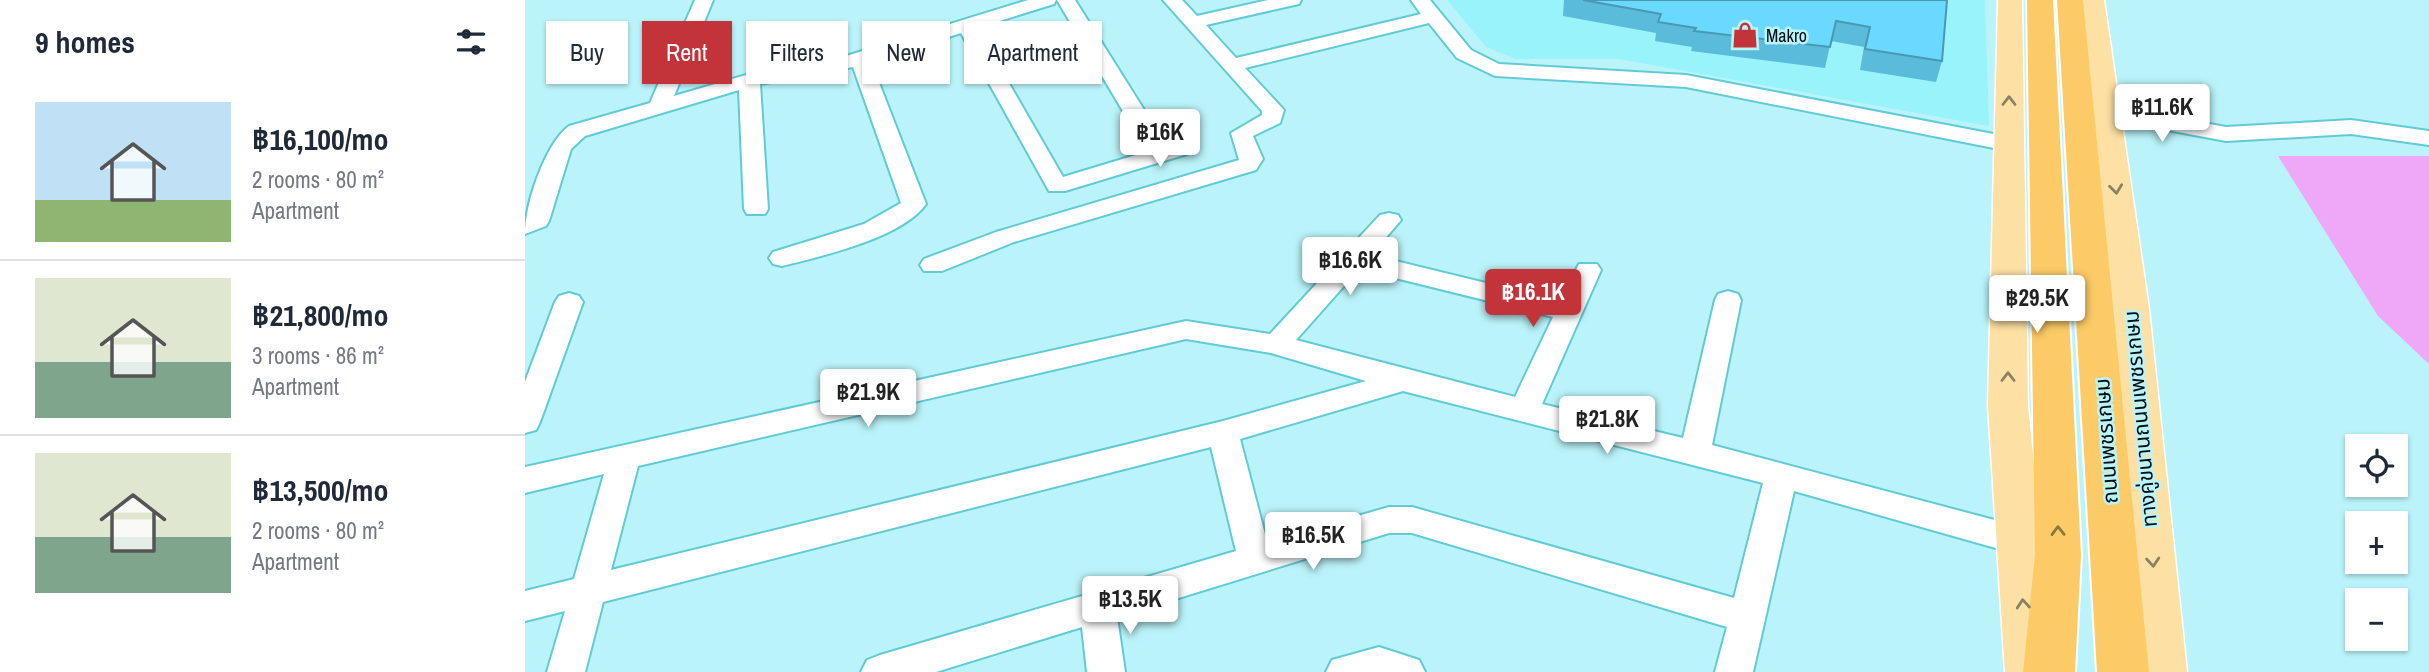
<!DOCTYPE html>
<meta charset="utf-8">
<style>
:root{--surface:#fff;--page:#f6f6f7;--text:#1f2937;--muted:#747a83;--line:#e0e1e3;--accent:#c3343a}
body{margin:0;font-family:"Archivo Narrow","Noto Sans Thai",sans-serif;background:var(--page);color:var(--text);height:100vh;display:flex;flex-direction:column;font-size:26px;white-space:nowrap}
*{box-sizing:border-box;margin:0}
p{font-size:23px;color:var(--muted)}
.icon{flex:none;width:38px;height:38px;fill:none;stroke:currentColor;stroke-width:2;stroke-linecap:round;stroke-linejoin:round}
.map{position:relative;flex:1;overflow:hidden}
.side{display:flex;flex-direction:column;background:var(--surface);width:525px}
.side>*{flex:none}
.top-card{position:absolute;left:21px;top:21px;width:665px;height:63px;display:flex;gap:14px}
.buttons{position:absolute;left:1820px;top:434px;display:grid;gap:14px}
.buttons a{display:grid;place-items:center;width:63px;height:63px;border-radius:0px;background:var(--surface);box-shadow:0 2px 5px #0004;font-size:35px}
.price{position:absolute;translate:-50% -60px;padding:0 16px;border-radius:7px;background:#fff;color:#222;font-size:23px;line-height:46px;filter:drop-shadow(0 2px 4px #0008)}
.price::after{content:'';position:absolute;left:50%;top:42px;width:21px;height:16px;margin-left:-10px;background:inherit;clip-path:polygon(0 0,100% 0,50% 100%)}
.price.selected{background:var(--accent);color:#fff}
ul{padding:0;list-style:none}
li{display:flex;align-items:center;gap:21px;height:175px;padding:0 35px}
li+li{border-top:2px solid var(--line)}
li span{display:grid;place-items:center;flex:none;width:196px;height:140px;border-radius:0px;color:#555}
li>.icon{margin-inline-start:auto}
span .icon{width:84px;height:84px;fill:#fffc;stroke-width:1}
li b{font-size:30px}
h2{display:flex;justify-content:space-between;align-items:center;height:84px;padding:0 35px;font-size:30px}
.pill{padding:0 24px;border-radius:0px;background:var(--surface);box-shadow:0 2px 5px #0004;font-size:24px;line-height:63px}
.pill.selected{background:var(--accent);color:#fff}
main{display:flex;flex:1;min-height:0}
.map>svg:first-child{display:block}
</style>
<main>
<section class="side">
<h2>9 homes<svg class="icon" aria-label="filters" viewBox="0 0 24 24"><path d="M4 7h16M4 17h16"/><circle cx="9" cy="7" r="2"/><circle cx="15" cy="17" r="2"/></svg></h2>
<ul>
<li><span style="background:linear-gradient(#bfe0f5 70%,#8fb573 0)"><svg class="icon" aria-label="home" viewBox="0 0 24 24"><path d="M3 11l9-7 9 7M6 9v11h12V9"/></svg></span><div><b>฿16,100/mo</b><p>2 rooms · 80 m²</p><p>Apartment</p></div></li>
<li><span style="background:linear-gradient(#dfe7d0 60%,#7fa58c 0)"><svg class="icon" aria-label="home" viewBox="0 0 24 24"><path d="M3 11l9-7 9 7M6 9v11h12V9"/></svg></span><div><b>฿21,800/mo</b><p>3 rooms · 86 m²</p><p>Apartment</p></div></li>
<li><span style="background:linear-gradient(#dfe7d0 60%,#7fa58c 0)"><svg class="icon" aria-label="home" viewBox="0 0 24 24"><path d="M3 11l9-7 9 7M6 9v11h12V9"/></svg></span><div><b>฿13,500/mo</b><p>2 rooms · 80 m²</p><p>Apartment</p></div></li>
</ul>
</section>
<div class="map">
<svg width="1904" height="672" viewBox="0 0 1904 672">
<rect width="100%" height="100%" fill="#baf4fa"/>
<path fill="#98f3fb" d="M922 0H1460L1464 126 1094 59H991L961 47Z"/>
<path fill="#efa8f7" d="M1753 156H1904V364L1853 316Z"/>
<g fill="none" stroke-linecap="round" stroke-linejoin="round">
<g stroke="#60cbd4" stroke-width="4">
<g id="minor">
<path d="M170 0H188L149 96 242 69 318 57 503 0H531L529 4 452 28 538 177 654 142 665 149 662 154 540 191H524L436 33 346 62 401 204C377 238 297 256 257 266L248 264 244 258 248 252 339 224 376 203 328 67 235 84 243 209 240 214H222L219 209 214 90 60 136 46 149 24 221 21 226 0 234C0 204 20 144 44 126L125 103Z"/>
<path d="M532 0H550L621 113 618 118H602Z"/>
<path d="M638 0H657L672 16 743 0H776L774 4 681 25 711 58 896 14 886 0H905L946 50 974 64 1161 75 1484 137 1495 144 1484 151 1161 87 970 76 932 58 904 23 720 68 759 110 755 123 728 136 738 159 731 170 489 242 417 271H399L395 265 399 259 471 232 714 160 706 133 737 115V111Z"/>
<path d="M1581 105 1701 127 1826 120 1904 131V145L1826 134 1701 141 1573 117 1570 112 1573 107Z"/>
<path d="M864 213 873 215 876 220 846 255 1035 301 1054 264H1072L1076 270 1017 404 1158 438 1190 300 1193 294 1203 291 1213 294 1216 300 1187 445 1492 526 1504 530 1509 540 1504 550 1492 554 1269 491 1228 672H1190L1202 627 887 533H864L592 617 600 672H562L557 627 411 672H336L342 660 355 655 711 551 686 447 78 602 60 672H22L40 611 0 621V591L49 579 79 474 0 493V467L661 321 745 334 855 215ZM834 269 1028 317 990 397 771 340ZM661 339 746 353 841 381 698 421 86 570 113 466ZM878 391 1238 483 1209 598 887 507H864L742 542 715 439Z"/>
<path d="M44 293 54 296 58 302 15 422 11 430 0 433V382L30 302 34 296Z"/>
<path d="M854 647 894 660 900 672H801L807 660Z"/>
</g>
</g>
<g stroke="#fff" stroke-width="3">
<g id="major">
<path d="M1473 0H1497L1503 406 1530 672H1480L1463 406Z"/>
<path d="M1555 0H1579L1624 309 1662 672H1612L1588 309Z"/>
</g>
</g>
<g stroke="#fff" stroke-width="4">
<g id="highway">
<path d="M1502 0H1528L1556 555 1550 672H1498L1510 555Z"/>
<path d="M1532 0H1558L1624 672H1572Z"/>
</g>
</g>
<use href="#minor" fill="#fff" fill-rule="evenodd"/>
<use href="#major" fill="#fde0a4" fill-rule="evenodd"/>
<use href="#highway" fill="#fccb67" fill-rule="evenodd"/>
</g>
<path fill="#5abbdb" d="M1039 0H1422L1417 61 1411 82 1335 70 1339 47 1306 41 1300 68 1166 51 1167 47 1130 41 1131 33 1038 16Z"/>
<path fill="#69d9ff" stroke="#4a98b2" stroke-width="2" d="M1058 0H1422L1417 61 1340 49 1345 27 1311 21 1305 47 1169 31 1171 28 1133 22 1136 14Z"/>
<defs><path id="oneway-chevron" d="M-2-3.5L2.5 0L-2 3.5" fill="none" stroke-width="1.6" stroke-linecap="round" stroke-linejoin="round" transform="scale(1.75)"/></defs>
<g stroke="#8b8262">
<use href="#oneway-chevron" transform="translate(1484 101) rotate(-90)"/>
<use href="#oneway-chevron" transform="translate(1591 189) rotate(83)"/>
<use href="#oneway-chevron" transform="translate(1483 377) rotate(-90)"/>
<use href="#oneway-chevron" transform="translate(1628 562) rotate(85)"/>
<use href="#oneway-chevron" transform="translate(1498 604) rotate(-95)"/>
</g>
<use stroke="#8b7741" href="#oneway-chevron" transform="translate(1533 531) rotate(-91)"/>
<defs>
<g id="shop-bare" transform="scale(2.1)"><path d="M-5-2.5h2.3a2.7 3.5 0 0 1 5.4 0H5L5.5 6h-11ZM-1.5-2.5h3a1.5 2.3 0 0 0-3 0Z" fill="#c3343a" stroke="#baf4fa" stroke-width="2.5" paint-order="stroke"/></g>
</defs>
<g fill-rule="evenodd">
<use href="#shop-bare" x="1220" y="35"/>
</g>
<g text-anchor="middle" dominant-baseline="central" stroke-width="5" stroke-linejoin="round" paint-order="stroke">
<g font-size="18" fill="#001012" stroke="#baf4fa" text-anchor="start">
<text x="1241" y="35">Makro</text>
</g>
<g font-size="21" fill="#001012" stroke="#baf4fa">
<text transform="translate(1615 419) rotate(-95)">ทางคู่ขนานถนนเพชรเกษม</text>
<text transform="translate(1581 441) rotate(-94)">ถนนเพชรเกษม</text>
</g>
</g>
</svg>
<div class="buttons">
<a><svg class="icon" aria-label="locate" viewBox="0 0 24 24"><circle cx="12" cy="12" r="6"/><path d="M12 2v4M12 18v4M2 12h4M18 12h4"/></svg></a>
<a>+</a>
<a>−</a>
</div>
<b class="price" style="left:1637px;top:144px">฿11.6K</b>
<b class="price" style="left:635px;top:169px">฿16K</b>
<b class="price" style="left:825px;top:297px">฿16.6K</b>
<b class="price selected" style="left:1008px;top:329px">฿16.1K</b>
<b class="price" style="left:1512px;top:335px">฿29.5K</b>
<b class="price" style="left:343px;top:429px">฿21.9K</b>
<b class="price" style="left:1082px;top:456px">฿21.8K</b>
<b class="price" style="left:788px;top:572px">฿16.5K</b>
<b class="price" style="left:605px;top:636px">฿13.5K</b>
<div class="top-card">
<a class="pill">Buy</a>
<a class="pill selected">Rent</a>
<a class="pill">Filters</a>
<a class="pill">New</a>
<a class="pill">Apartment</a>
</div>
</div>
</main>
